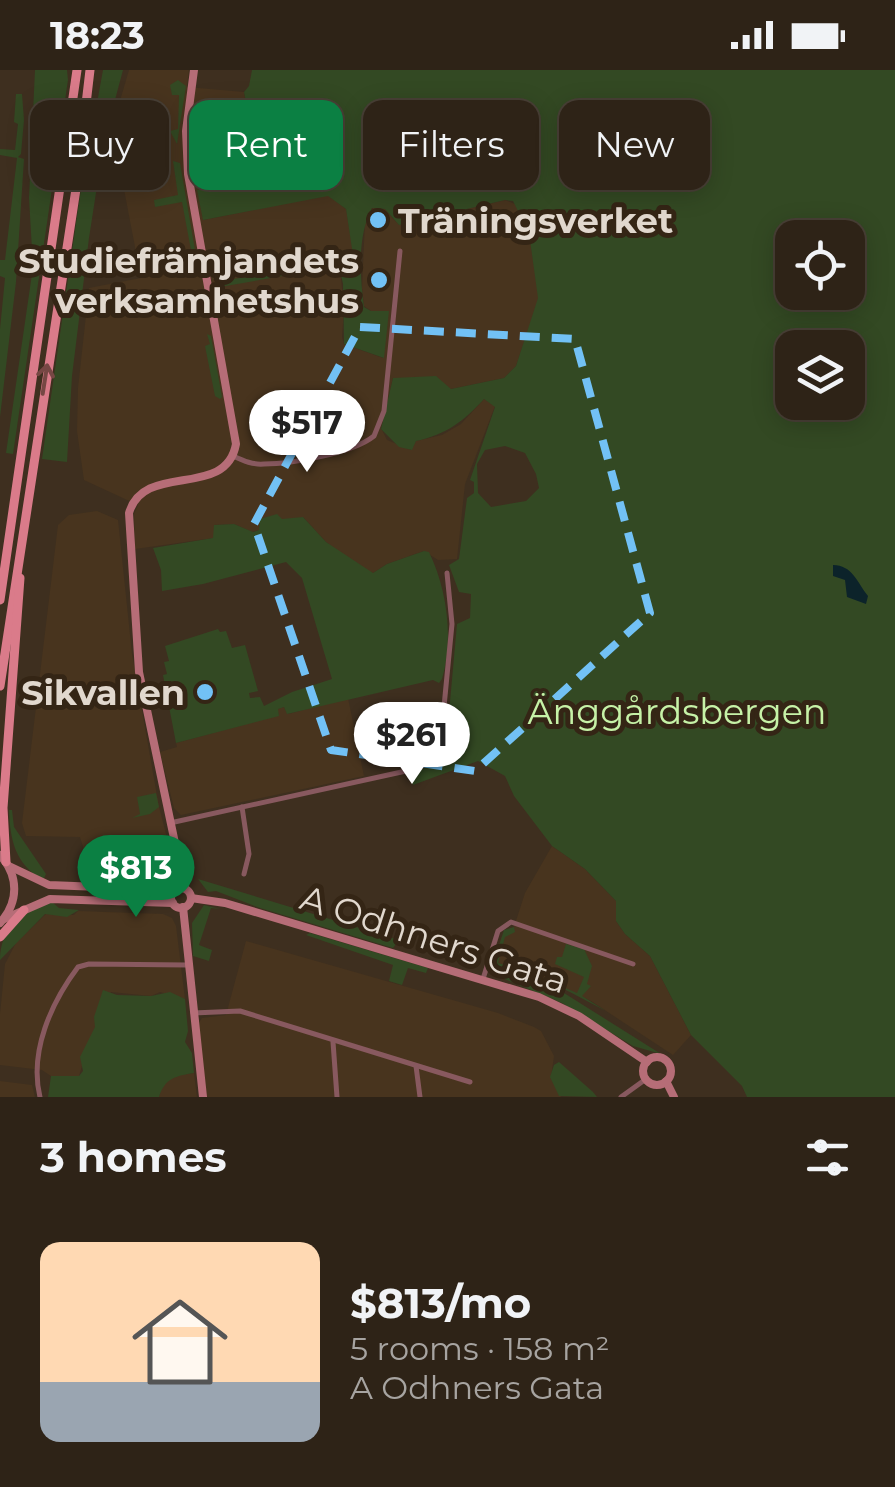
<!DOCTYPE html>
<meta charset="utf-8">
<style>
:root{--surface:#2e2317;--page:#3a2f24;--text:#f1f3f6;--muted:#a7a4a1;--line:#494036;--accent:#0b8043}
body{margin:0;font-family:Montserrat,sans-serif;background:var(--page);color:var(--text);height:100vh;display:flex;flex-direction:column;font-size:38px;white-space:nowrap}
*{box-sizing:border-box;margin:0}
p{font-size:32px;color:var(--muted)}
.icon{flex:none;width:55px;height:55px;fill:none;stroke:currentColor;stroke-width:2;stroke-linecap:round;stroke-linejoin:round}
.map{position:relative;height:1027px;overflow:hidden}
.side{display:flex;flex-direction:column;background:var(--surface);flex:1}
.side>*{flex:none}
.hud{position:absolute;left:30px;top:30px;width:835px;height:90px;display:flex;gap:20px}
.controls{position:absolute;left:775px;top:150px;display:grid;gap:20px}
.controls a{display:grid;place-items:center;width:90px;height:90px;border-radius:20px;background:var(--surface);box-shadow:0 5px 25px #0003,0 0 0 2px var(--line);font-size:50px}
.price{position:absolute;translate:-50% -85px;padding:0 22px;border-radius:35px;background:#fff;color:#222;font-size:32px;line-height:65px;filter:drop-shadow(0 2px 5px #0008)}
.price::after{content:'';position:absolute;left:50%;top:60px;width:30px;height:22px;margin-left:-15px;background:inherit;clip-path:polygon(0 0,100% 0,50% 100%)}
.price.current{background:var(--accent);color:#fff}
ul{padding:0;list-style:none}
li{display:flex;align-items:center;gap:30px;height:250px;padding:0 40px}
li span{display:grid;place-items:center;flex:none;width:280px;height:200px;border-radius:20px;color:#555}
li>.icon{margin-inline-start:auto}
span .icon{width:120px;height:120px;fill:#fffc;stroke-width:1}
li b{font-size:42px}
h2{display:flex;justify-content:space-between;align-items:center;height:120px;padding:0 40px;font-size:42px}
.tag{padding:0 35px;border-radius:20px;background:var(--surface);box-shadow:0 5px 25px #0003,0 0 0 2px var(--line);font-size:35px;line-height:90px}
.tag.current{background:var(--accent);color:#fff}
.status{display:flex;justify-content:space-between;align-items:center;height:70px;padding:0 50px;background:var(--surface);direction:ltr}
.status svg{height:28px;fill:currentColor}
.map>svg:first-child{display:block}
</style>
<div class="status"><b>18:23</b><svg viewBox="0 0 49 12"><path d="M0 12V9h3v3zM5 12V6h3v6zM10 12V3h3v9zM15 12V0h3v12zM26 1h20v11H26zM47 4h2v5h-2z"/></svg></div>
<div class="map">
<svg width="895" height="1027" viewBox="0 0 895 1027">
<rect width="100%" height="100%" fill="#3e2f1f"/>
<g fill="#48341e">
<path d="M129 0H189L187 17 244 22 250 55 280 96 279 104 203 150 328 125 346 139 355 193 340 197 344 239 342 267 344 274 383 288 388 241H371L364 236 362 218 365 151 373 138 385 139 399 155 505 130 515 134 529 162 539 228 516 296 504 308 451 319 393 308 381 358 387 370 411 380 416 371 442 365 461 354 484 329 495 336 465 414 457 489 438 490 424 481 387 494 373 503 363 500 326 472 303 447 252 462 234 454 215 455 214 468 135 479 134 444 138 435 84 410 77 361 78 318 89 218 141 208 122 109 104 112 112 58Z"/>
<path d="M97 441 118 450 132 584 159 737 175 799 158 808 124 813 94 812 80 767 26 766 22 753 58 455 69 445Z"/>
<path d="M348 628 364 706 181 745 174 738 160 682 177 677 176 673 279 645 277 639 284 637 288 644Z"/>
<path d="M552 776 585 799 616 831V851L625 864 650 886 691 965 673 985 591 931 528 904 492 894 502 866 514 857 525 823Z"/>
<path d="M78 841 163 844 172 848 176 856 185 929 160 922 151 926 111 922 89 972 79 1006H51L42 1000 0 995V944L5 894 16 873 46 844 74 845Z"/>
<path d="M246 871 498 943 534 957 541 961 554 986 551 1007 561 1027H207L198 954 202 948 226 945Z"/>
<path d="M194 1003 197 1027H159L162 1016 172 1006Z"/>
<path d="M0 1011 32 1015 35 1027H0Z"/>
</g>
<g fill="#334923" fill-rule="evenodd">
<path d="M35 0H67L68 10 13 384 6 383 33 197 29 128Z"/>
<path d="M103 0H123L104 71 89 168 72 306 67 392 42 389 80 126Z"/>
<path d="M252 0H895V1027H747L742 1016 691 965 650 886 625 864 616 851V831L585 799 552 776 514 726 505 706 478 691 413 715 410 705 439 691 446 676 457 554 470 548 471 524 459 522 449 495 459 489 467 428 474 423V412L470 410 495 337 484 329C463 352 447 364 416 371L412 380 399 377 381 359 393 308 436 306 451 319 504 308 516 296 538 228 529 163 513 131 505 130 399 155 385 139 372 138C357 166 360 206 364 237L371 241H389L384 288 344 274 343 214 339 196 220 217 218 211 354 192 346 139 328 126 203 150 197 120 279 103 280 95 250 55 244 22 249 16ZM792 168H848V222H792ZM792 278H848V332H792ZM505 376 525 383 536 404 539 418 526 431 491 437 478 423 477 394 485 380Z"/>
<path d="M178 10 186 16 177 74 170 61 178 59 179 25H172L170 15Z"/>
<path d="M16 24H22L24 50 21 84 18 87 24 89 16 212 0 347V259L5 208 0 206V190H5L17 88 0 85V79L15 80 18 54 14 52Z"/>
<path d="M173 91 180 93 199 203 196 207 182 132 155 137 154 130 178 125Z"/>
<path d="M207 264 211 266 222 327 220 329 215 326 205 276 210 274Z"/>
<path d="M277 444 282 449 303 447 326 472 373 503 387 494 424 481 429 482C447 519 454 569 442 609L439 613 433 610 287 644 284 637 278 639 279 646 176 673 163 605 167 604 164 592 169 591 165 576 218 559 220 562 226 561 232 578 245 575 258 621 249 623 250 628 260 627 264 636 292 622 332 609 302 508 286 492 203 514 162 521 161 500 153 478 213 468 214 455 234 454 253 462 259 460 260 449Z"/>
<path d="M156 723 159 737 150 744 132 748 140 744 137 727Z"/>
<path d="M9 740H12L14 757 46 804 43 810C15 794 10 770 9 740Z"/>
<path d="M198 809 399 870 393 878 260 838 216 821 208 822Z"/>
<path d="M52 832 59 838 79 840 67 847 45 844 0 890C0 857 23 842 52 832Z"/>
<path d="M204 835 220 839 211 838 199 875 212 880 209 891 193 886 192 853Z"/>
<path d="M514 857 515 862 505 867 498 893 524 900 577 923 584 907 555 894 557 887H562L566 874 584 879 592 896 587 914 591 916 582 926 606 941 566 920 493 894 504 860Z"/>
<path d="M310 863 428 898 426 903 408 898 402 915 389 911 393 895 306 865Z"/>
<path d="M492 897 564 923 661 984 633 976 562 933 495 905Z"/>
<path d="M103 920 117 925 151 926 170 922 185 929 188 961 185 972 192 983 194 1003C176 1006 165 1008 159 1027H48L51 1006H79L83 1001 80 987 95 957 94 947Z"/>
<path d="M559 992 593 1022 597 1027 559 1026 550 1007 554 995Z"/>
</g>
<path fill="#0c232a" d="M833 495C852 495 857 512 868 526L866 534 847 527 845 510 833 506Z"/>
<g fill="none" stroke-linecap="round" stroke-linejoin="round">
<g stroke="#88595f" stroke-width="5">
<path d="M233 386C244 391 253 395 264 394 292 394 353 383 374 366L384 341 400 181"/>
<path d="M242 737 249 784 244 804"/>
<path d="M170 753 406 701 435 687 440 678 452 554 447 503"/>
<path d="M483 909 498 861 511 852 633 894"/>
<path d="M193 943 240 941 470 1012"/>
<path d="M333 972 337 1027"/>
<path d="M416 996 420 1027"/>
<path d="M40 1027C29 982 51 933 78 897L89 894 187 895"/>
<path d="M621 1027 646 1009"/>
</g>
<g stroke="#b66d77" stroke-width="8">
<path d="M0 785C19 806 19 832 0 853"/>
<path d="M9 796 49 815 175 820"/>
<path d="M181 818 179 792 139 602 129 443C144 391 226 430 236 374L188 104 186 61 194 0"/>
<circle cx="181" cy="828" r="10"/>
<path d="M191 828 225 833 539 927 579 946 647 992"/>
<path d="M183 837 203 1027"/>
<path d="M4 849 50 829 173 833"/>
<circle cx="657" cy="1001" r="14"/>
<path d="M666 1011 674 1027"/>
</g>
<g stroke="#da7b8a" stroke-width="9">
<path d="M0 530 77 0"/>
<path d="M0 616 76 119 90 0"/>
<path d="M6 792 3 738 20 508"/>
<path d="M0 867 24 840"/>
</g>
</g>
<defs><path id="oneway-shaft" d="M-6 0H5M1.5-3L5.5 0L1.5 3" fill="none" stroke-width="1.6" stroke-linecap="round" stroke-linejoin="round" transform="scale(2.5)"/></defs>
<use stroke="#764744" href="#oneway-shaft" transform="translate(45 309) rotate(-81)"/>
<path fill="none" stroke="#72c1f5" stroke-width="8" stroke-dasharray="20 12" stroke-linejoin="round" d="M360 257 575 269 650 543 475 701 331 680 254 454Z"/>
<g fill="#72c1f5" stroke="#342515" stroke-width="4">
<circle cx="378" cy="150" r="10"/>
<circle cx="379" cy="210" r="10"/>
<circle cx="205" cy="622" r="10"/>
</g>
<g text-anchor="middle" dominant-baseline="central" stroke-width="10" stroke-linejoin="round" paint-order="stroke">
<g font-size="35" font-weight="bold" fill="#e1d8ce" stroke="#342515" text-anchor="end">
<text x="398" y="150" text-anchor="start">Träningsverket</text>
<text x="359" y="190">Studiefrämjandets<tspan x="359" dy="40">verksamhetshus</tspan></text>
<text x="185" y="622">Sikvallen</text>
</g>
<g font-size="35" fill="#c6f2a7" stroke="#342515">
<text x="677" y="641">Änggårdsbergen</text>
</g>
<g font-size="35" fill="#e1d8ce" stroke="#342515">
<text transform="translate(434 869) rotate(18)">A Odhners Gata</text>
</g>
</g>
</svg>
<div class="controls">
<a><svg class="icon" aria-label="locate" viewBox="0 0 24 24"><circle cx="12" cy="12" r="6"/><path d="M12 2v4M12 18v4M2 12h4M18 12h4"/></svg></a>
<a><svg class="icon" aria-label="layers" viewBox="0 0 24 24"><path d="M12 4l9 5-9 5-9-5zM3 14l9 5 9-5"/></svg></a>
</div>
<b class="price" style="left:307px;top:405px">$517</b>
<b class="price" style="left:412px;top:717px">$261</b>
<b class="price current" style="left:136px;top:850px">$813</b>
<div class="hud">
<a class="tag">Buy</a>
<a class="tag current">Rent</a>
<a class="tag">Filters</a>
<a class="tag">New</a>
</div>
</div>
<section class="side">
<h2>3 homes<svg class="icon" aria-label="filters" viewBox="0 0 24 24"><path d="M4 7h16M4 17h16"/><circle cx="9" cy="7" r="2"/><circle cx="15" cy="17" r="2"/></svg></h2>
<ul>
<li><span style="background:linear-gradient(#ffd9b3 70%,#9aa5b1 0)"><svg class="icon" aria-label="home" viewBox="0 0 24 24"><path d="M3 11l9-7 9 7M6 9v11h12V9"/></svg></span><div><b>$813/mo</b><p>5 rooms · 158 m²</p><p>A Odhners Gata</p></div></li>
</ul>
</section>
